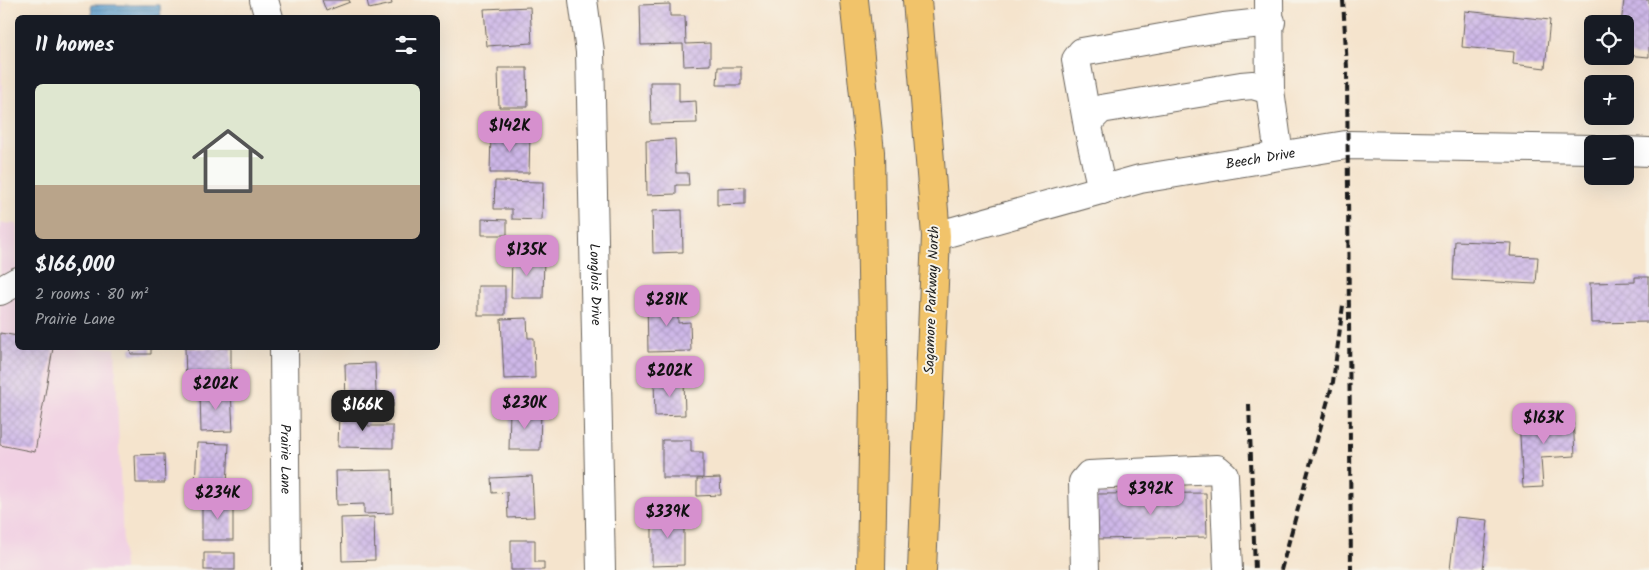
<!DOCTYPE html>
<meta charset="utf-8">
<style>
:root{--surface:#171b24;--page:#20242c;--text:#f1f3f6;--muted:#9ea1a6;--line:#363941;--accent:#d690ce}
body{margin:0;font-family:Kalam,sans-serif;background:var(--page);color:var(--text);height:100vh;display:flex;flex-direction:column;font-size:19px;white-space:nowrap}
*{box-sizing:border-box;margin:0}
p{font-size:16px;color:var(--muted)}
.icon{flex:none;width:28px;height:28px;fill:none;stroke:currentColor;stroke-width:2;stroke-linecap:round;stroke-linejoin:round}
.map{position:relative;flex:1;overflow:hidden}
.panel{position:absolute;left:15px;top:15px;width:425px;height:335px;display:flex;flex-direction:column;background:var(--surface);border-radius:8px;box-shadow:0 5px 20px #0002}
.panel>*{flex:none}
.controls{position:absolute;left:1584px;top:15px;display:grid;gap:10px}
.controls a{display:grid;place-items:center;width:50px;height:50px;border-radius:8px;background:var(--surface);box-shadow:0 5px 20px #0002;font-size:25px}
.price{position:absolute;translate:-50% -42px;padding:0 11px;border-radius:10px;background:var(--accent);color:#111;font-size:16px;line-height:32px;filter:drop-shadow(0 1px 2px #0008)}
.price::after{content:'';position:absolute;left:50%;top:30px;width:15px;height:11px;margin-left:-8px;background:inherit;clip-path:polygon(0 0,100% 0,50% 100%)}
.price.selected{background:#222;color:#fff}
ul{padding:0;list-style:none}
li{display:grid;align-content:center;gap:10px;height:265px;padding:0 20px}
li+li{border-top:1px solid var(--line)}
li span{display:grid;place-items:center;height:155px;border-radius:8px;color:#555}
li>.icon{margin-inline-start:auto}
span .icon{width:90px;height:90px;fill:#fffc;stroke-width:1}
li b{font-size:21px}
h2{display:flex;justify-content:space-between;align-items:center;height:60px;padding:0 20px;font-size:21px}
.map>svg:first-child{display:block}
</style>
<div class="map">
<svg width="1649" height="570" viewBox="0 0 1649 570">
<defs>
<pattern id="water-rules" width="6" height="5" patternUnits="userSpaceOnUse" patternTransform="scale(1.25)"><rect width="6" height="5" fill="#5ea1d2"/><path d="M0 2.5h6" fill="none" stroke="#4d82aa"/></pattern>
<pattern id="building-cross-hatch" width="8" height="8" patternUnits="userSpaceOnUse" patternTransform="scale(1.25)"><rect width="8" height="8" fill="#ceb7e8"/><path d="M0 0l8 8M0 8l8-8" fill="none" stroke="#b09dc6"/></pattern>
</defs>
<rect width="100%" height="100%" fill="#f7f3e8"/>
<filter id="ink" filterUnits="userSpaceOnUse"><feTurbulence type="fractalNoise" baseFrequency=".02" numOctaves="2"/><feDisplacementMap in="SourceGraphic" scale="10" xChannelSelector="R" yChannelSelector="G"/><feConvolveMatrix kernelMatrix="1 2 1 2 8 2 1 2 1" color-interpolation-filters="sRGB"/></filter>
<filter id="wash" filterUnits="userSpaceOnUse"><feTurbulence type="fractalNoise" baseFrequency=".0096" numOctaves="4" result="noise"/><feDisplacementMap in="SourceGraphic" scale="20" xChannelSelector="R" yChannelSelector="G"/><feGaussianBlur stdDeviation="1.12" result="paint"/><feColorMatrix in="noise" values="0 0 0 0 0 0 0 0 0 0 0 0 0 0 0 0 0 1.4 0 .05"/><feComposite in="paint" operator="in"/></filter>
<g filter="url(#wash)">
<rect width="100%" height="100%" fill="#f5e4cd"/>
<path fill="#f1d0e3" d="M0 0H2L1 223 17 224 18 348H115L124 570H0Z"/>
<path fill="url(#water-rules)" stroke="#3d5e77" d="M91 5H160L161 17H92Z"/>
<g id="blocks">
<g fill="url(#building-cross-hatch)">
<path d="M322 0H349L350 2 326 11Z"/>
<path d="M367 0H391L392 4 369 9Z"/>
<path d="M1624 0H1649V57L1625 55V24H1621Z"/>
<path d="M670 4V16H685L686 44 710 43V65L684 66 683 44 641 45 640 5Z"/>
<path d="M530 7 532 43 487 46 484 9Z"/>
<path d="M1465 11 1550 20 1545 68 1513 64 1514 52 1462 47Z"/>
<path d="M718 67H741V85H717Z"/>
<path d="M498 68H527L528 107H499Z"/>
<path d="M650 82H679V102L696 101 697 123 651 124Z"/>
<path d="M491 132 530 133 529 173H490Z"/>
<path d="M675 139 676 173H688L689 185H676V194L647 195 646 141Z"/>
<path d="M495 181 543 182 542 220 512 219V209H494Z"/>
<path d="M745 187V204L717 205V188Z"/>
<path d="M682 210 683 252 653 253 652 211Z"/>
<path d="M482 219 507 220V235H482Z"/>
<path d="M1455 241 1511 243 1510 256 1538 257 1536 284 1453 280Z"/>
<path d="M512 255 544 256 543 298H511Z"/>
<path d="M1635 277H1649V322L1591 323 1590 283 1635 282Z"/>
<rect x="478" y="286" width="27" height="29"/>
<path d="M647 298H678V323L690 322 691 351 648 352Z"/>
<path d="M527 318 528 338H534L535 378 504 379 501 319Z"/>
<path d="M0 333 18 336V348H53L35 452 0 445Z"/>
<path d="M130 348H151V354H131Z"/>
<path d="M185 348H231V377L186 378Z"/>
<path d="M375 363 376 393H393V407L346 408 345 364Z"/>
<path d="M684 379 685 415 655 416 654 380Z"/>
<path d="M231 390 233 431 201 432 200 392Z"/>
<path d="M510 409H541L540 450H509Z"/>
<path d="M339 412 368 413V426H393V448L338 447Z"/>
<path d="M1573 416 1575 456 1541 458 1543 487 1523 488 1519 419Z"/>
<path d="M662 440H691V452H703V478H662Z"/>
<path d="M197 443 229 444 227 487 195 486Z"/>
<path d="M164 454 165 483H136L135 455Z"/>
<path d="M392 470 393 513 364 514V504L337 505 336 471Z"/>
<path d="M532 476 534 517 508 518 507 492 492 493 491 478Z"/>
<path d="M720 478 721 495 697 496V479Z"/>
<path d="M1206 493 1207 537 1096 539V494Z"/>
<rect x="202" y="500" width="31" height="40"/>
<path d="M652 513H684V565L652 566Z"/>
<path d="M374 517 375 560 342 561 341 518Z"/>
<path d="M1456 517 1488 520 1483 570H1450Z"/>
<path d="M511 540H535V562H544V570H511Z"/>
<rect x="204" y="553" width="31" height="17"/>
</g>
</g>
</g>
<g filter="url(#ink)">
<use href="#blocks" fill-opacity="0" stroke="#68625a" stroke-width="1"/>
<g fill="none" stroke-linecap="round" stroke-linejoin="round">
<g stroke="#68625a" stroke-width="30">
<g id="minor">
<path d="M264 0 269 18"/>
<path id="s1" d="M583 0 590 52 601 570"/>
<path d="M1269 0 1270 90 1279 156"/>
<path d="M1088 127 1076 60 1082 52 1224 27 1271 22"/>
<path d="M1625 151 1649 152"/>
<path d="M1102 190 1088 127 1092 118 1101 109 1241 86 1253 85 1270 90"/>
<path id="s2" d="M936 236 1140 179 1346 145 1592 149"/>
<path d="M0 291 18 281"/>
<path id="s3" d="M284 348 286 570"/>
<path d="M1085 570 1083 482 1089 475 1217 469 1224 475 1228 570"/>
</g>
</g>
<g stroke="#68625a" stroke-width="30">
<g id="major">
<path d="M854 0 870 152 874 393 871 570"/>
<path d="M917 0 936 236 922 570"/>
</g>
</g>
<use href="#minor" stroke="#fff" stroke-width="28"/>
<use href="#major" stroke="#f1c36a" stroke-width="28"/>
<g stroke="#1c1c1c" stroke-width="4" stroke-dasharray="8 4" stroke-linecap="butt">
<path d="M1343 0 1347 68 1351 570"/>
<path d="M1249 404 1255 570"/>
<path d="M1281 570 1333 382 1343 305"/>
</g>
</g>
</g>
<g text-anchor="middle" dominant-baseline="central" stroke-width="4" stroke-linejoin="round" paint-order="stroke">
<g font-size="14" fill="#1c1c1c" stroke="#f7f3e8">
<text stroke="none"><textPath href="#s2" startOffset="334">Beech Drive</textPath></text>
<text stroke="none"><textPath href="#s1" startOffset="285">Longlois Drive</textPath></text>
<text transform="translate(932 300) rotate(-88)">Sagamore Parkway North</text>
<text stroke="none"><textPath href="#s3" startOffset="111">Prairie Lane</textPath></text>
</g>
</g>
</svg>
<div class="controls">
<a><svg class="icon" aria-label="locate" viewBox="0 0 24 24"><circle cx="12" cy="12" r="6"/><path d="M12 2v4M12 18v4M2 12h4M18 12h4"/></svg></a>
<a>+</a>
<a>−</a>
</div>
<b class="price" style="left:510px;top:153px">$142K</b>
<b class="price" style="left:527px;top:277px">$135K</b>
<b class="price" style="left:667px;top:327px">$281K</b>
<b class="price" style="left:670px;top:398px">$202K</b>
<b class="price" style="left:216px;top:411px">$202K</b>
<b class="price" style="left:525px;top:430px">$230K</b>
<b class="price selected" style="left:363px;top:432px">$166K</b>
<b class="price" style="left:1544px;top:445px">$163K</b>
<b class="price" style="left:1151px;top:516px">$392K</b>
<b class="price" style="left:218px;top:520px">$234K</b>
<b class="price" style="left:668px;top:539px">$339K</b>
<section class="panel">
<h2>11 homes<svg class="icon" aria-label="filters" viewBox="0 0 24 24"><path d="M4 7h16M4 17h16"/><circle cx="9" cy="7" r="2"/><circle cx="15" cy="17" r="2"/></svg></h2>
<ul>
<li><span style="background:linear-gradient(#dfe7d0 65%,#b9a48a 0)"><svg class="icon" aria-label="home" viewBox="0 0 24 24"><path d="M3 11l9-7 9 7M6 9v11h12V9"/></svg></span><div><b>$166,000</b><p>2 rooms · 80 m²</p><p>Prairie Lane</p></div></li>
</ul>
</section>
</div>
